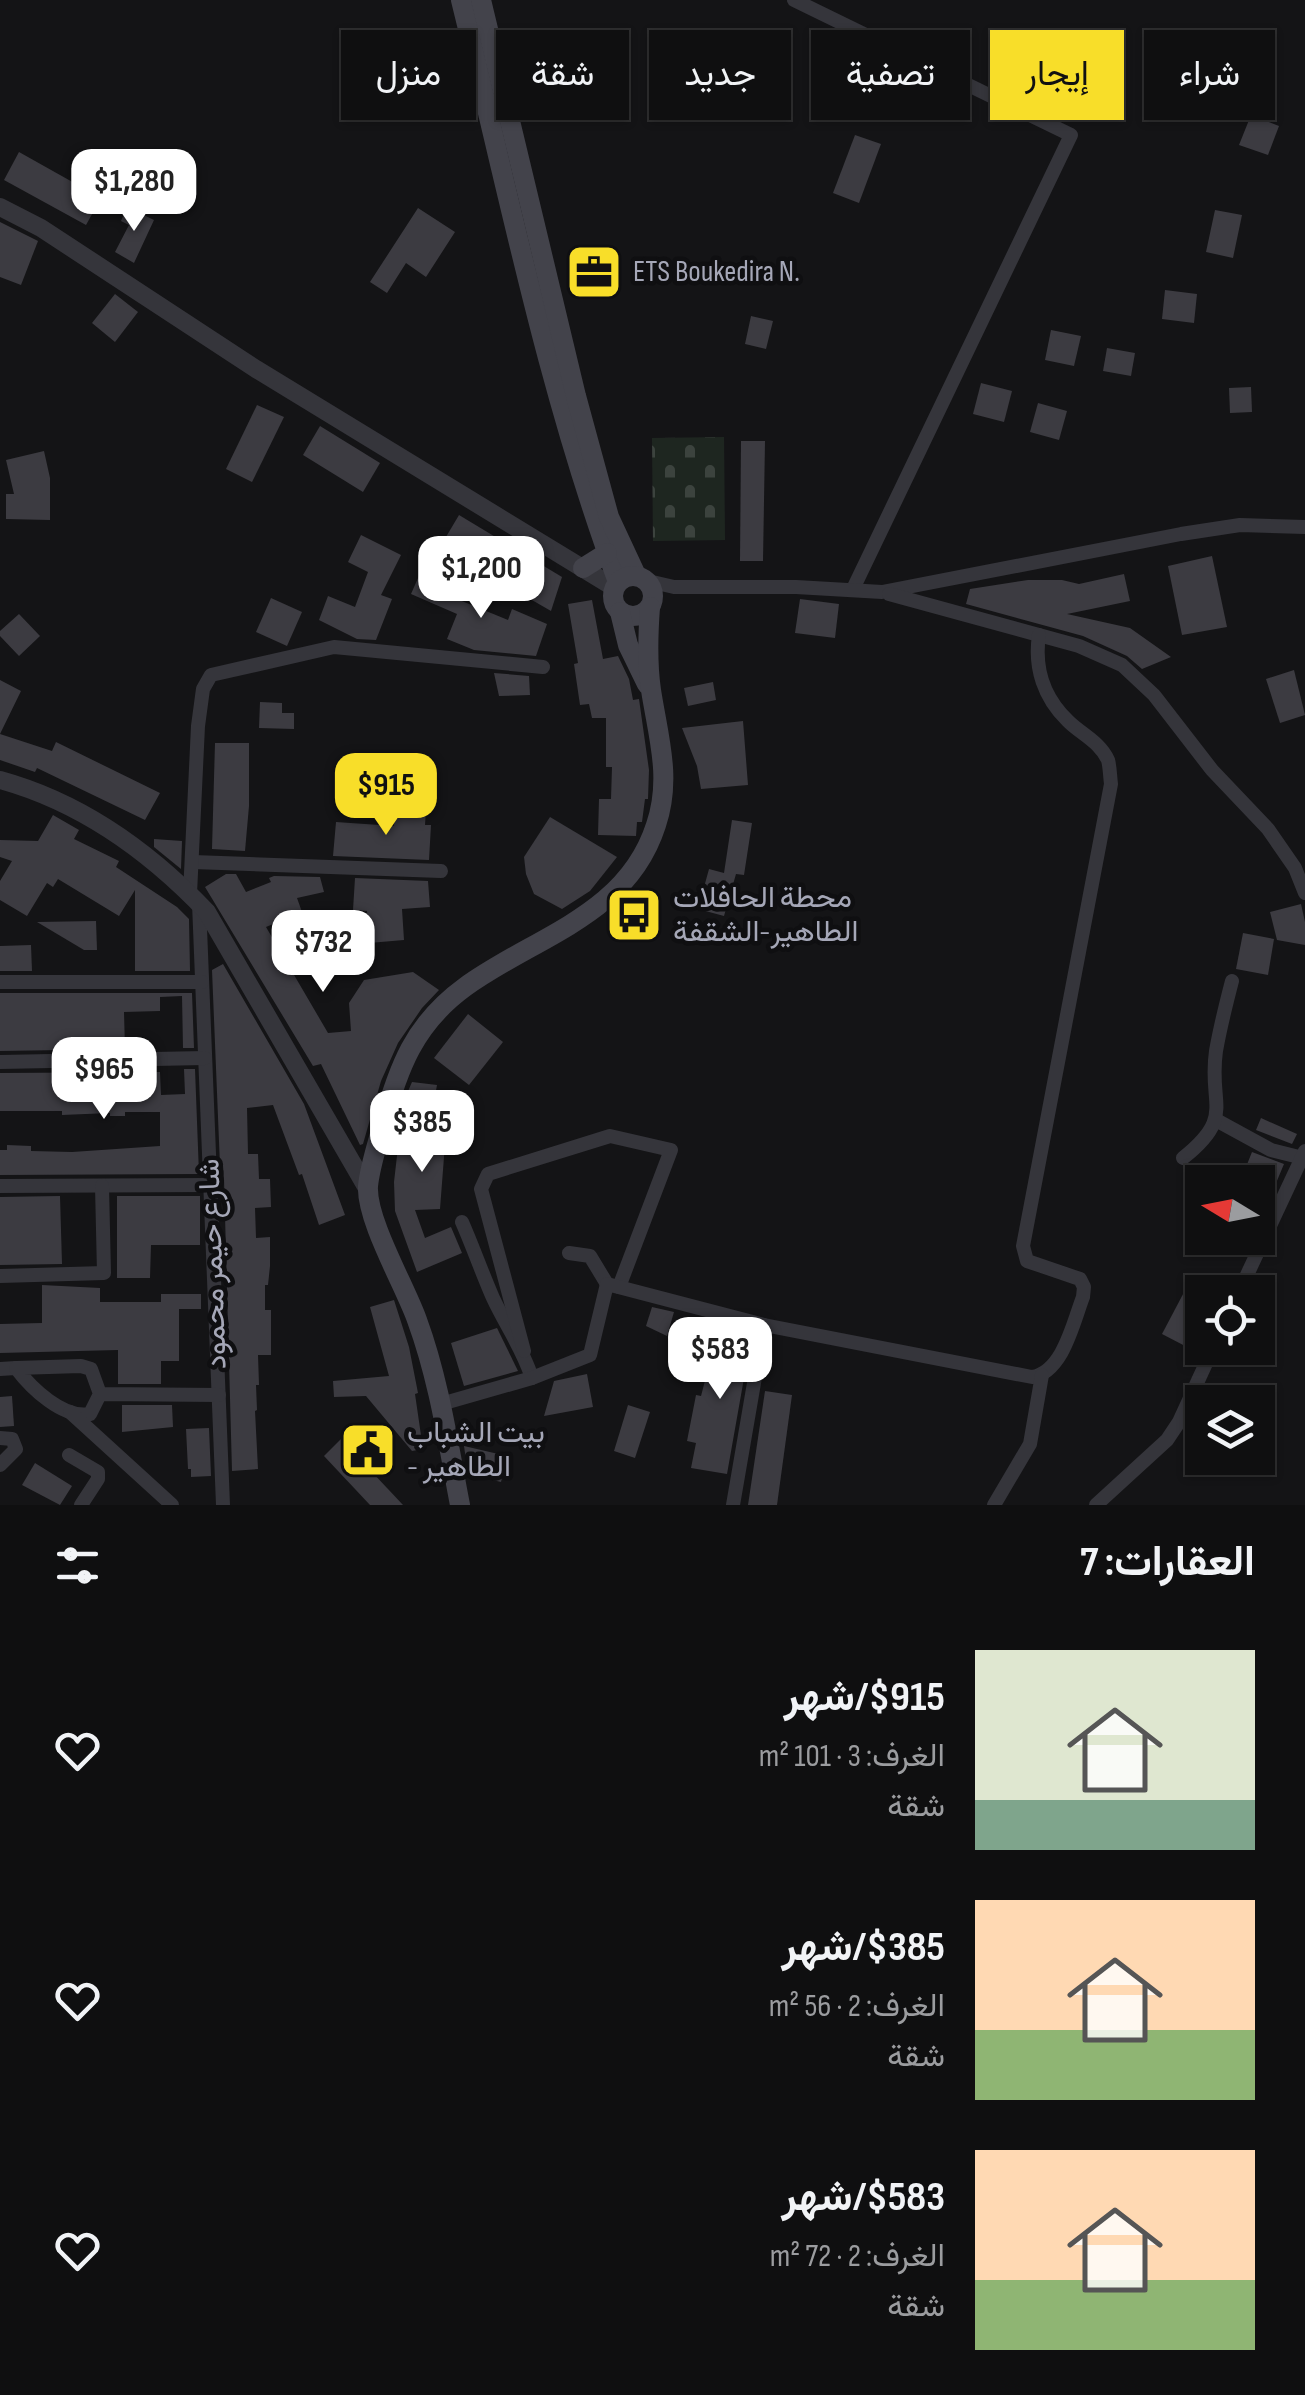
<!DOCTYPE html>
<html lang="ar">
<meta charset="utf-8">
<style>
:root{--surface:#0f0f10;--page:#181819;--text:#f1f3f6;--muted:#9b9c9f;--line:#2f2f30;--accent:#f8de29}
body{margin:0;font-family:"Sofia Sans Condensed",Vazirmatn,sans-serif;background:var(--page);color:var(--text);direction:rtl;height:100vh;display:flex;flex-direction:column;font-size:38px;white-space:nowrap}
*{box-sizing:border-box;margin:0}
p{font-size:32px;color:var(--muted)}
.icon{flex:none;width:55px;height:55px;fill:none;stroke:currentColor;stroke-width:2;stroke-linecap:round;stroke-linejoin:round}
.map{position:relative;height:1505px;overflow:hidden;direction:ltr}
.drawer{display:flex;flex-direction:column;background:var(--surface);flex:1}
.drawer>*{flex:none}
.guide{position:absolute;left:30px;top:30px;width:1245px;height:90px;direction:rtl;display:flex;gap:20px}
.needle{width:65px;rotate:280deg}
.fabs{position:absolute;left:1185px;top:1165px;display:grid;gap:20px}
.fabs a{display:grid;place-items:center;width:90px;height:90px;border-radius:0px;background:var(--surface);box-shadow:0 2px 8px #0004,0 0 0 2px var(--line);font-size:50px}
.price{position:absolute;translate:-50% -85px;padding:0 22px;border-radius:20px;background:#fff;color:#222;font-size:32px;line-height:65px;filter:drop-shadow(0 2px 5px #0008)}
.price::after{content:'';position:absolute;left:50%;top:60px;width:30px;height:22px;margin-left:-15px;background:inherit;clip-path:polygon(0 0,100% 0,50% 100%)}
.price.on{background:var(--accent);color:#111}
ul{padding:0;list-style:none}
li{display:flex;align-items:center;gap:30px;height:250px;padding:0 50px}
li span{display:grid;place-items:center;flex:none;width:280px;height:200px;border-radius:0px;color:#555}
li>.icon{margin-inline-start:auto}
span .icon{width:120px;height:120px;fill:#fffc;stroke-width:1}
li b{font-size:42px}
h2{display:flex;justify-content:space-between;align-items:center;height:120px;padding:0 50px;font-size:42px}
.chip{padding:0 35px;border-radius:0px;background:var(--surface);box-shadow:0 2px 8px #0004,0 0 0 2px var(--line);font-size:35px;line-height:90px}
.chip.on{background:var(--accent);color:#111}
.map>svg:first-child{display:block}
</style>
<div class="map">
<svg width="1305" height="1505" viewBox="0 0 1305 1505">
<defs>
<pattern id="cemetery-stones" width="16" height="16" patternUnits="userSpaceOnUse" patternTransform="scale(2.5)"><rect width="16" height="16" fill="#1e2620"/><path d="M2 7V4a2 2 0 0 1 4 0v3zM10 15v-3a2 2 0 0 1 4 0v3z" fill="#3c433e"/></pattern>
</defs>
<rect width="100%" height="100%" fill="#141416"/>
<path fill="url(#cemetery-stones)" d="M724 437 725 540 653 541 652 438Z"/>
<g fill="#3c3b41">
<path d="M1251 115 1279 126 1268 155 1239 145Z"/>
<path d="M855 135 881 144 859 203 833 193Z"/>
<path d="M19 152 101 198 86 225 4 180Z"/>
<path d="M127 207 154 220 134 263 115 252 129 225 121 221Z"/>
<path d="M418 208 455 232 426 277 406 263 387 293 370 282Z"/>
<path d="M1215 210 1242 215 1233 258 1206 252Z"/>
<path d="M0 222 38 241 21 285 0 277Z"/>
<path d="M1165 290 1197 294 1194 323 1162 319Z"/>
<path d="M115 294 138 312 115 342 92 323Z"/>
<path d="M751 316 773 321 766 349 745 344Z"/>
<path d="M1051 330 1081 336 1074 366 1045 360Z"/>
<path d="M1107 348 1135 353 1131 376 1103 371Z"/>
<path d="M981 383 1012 391 1004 422 973 414Z"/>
<path d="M1251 387 1252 412 1230 413 1229 388Z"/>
<path d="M1038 403 1067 411 1059 440 1030 432Z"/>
<path d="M257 405 284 417 252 482 226 469Z"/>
<path d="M320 426 380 463 363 492 303 455Z"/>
<path d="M741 441H765L763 561H740Z"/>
<path d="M44 451 50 478V520L6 519V494H14L6 460Z"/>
<path d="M459 515 562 577 551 611 440 547Z"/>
<path d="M361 535 401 555 381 595 392 599 376 640 357 639 319 620 328 596 355 607 368 572 348 562Z"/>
<path d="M1212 556 1227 627 1182 635 1168 566Z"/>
<path d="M422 569 458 585 452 597 508 620 512 609 547 624 536 656 474 650 447 639 457 614 411 594Z"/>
<path d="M1124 574 1130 601 1067 614 1130 628 1171 657 1142 669 1127 656 1083 636 966 604 970 589 1028 580H1062L1079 584Z"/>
<path d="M271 598 302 612 287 646 256 632Z"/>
<path d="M800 599 839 604 835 638 795 633Z"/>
<path d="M592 600 603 659 618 656 629 679 633 700 639 699 649 770 648 799H645L642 822H637L636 836 598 835 599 799H611L612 767H606V718H592L589 704 580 705 574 664 578 663 568 604Z"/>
<path d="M19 614 40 636 19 656 0 636V631Z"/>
<path d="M1294 670 1305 715 1280 723 1266 679Z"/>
<path d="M494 673 529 676 530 695 499 696Z"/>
<path d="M0 680 21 691 0 734 52 751 56 742 160 793 145 820 37 768 35 772 0 760Z"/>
<path d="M713 682 716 700 688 706 684 688Z"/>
<path d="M260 702 282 703V713H294V729L259 728Z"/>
<path d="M743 721 748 785 701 789 697 766 682 728Z"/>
<path d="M215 743H249V806L245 851 212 849Z"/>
<path d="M395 808 426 810 425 825H431L429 860 333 856 336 822 394 826Z"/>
<path d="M53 815 79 830 74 839 119 861 116 867 177 907 189 919 190 971H135V890L119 916 58 879 53 887 47 883 27 916 0 900V881L12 861 0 857V840L38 841Z"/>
<path d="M550 817 617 857 590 891 562 909 534 894 526 874 524 857Z"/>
<path d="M732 820 752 823 744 875 736 874 724 916 698 909 709 869 724 873Z"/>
<path d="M154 839 182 841 181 869 154 847Z"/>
<path d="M226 874H236L246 892 271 882 269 878 274 876 320 877 324 892 297 898 302 912 266 927 328 1033 351 1031 349 1003 364 980 413 972 439 990 422 1008 398 1043 381 1081 363 1144 360 1145 321 1064 313 1066 205 887Z"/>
<path d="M355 878 428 881 430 907 402 909 404 940 369 943 367 911 353 910Z"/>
<path d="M1301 904 1305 922V945L1277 940 1270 912Z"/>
<path d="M96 921 97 950H84L37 922Z"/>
<path d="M1243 933 1274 939 1268 975 1236 969Z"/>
<path d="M31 945 32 971H0V946Z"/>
<path d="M223 964 304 1104 345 1215 319 1225 302 1174 299 1175 273 1105 247 1108 248 1154H258L259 1179H270L271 1207 255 1208 256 1238 270 1237V1266L268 1285H265V1310H271V1355H258L259 1385H256L257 1410 255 1411 258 1469 232 1471 224 1179 223 1166H220L212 970Z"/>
<path d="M0 993H192L194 1048H183L182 996 160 997V1011L124 1012 125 1049 0 1051Z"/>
<path d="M468 1014 503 1042 469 1085 434 1058Z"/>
<path d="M184 1069H195L199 1174 0 1175V1150H7V1145L31 1146V1151L72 1152 160 1146V1112H125V1116H110V1113L62 1115V1111H0V1073L160 1072 161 1095 185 1094Z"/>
<path d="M412 1082 437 1085 435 1096 446 1097 442 1130 446 1131 440 1209 415 1210 425 1238 451 1227 462 1253 417 1272 395 1211 394 1182 403 1103Z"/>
<path d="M1261 1118 1297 1134 1292 1144 1256 1130Z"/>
<path d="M1252 1152 1284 1164 1258 1226V1182H1240Z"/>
<path d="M60 1196 62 1264 0 1265V1197Z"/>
<path d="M117 1196H200V1245H151L150 1278H117Z"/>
<path d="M1201 1238H1242L1231 1256Z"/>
<path d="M1191 1279 1202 1285V1317L1187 1347 1162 1334Z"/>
<path d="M42 1285 100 1288V1302H161V1294H201V1309H179V1361H161V1384H118V1350L0 1353V1324L42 1323Z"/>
<path d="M394 1300 409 1347 418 1393 415 1394 423 1449 412 1451 366 1396 334 1397 333 1381 389 1376 370 1307Z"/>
<path d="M652 1307 674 1312 667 1336 646 1326Z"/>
<path d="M719 1327 752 1333 727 1474 691 1468 696 1443 687 1441 696 1395 701 1396Z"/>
<path d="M497 1328 518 1371 464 1386 451 1343Z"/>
<path d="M587 1374 593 1407 544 1416 554 1381Z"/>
<path d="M765 1391 792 1395 777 1505H748Z"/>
<path d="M12 1396 14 1426 0 1427V1397Z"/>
<path d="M122 1405H172L173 1427 122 1432Z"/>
<path d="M628 1405 650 1412 635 1458 614 1451Z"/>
<path d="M209 1428 211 1476 191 1477V1469H188L186 1429Z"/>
<path d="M341 1439 403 1505H370L324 1456Z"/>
<path d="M464 1446 507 1456 501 1482 468 1474Z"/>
<path d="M35 1463 72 1486 60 1505 22 1485Z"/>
</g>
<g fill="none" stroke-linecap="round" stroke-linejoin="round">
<g stroke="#35353b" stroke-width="14">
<path d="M794 0 1071 135 853 589"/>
<path d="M648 581 674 587H796L882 592 1181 534 1240 525 1305 527"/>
<path d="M889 594 1079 646 1122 665 1154 695 1212 770 1268 829 1295 868 1305 893"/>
<path d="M193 862 441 871"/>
<path d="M190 894 198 726 203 689 211 675 334 647 543 667"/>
<path d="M199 903 223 1505"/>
<path d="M0 982H202"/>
<path d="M0 1062 205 1058"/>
<path d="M1216 1120 1271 1150 1303 1158"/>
<path d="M1183 1158C1236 1116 1208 1105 1216 1051 1220 1028 1226 1004 1232 981"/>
<path d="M0 1186 210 1185"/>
<path d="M462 1222C473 1247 482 1273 493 1298 506 1326 523 1349 532 1378"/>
<path d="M569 1253 590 1256 607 1284"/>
<path d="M0 1276 104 1273 102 1186"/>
<path d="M1239 1292 1305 1151"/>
<path d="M764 1325 1032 1377C1063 1372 1073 1323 1083 1297L1084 1287 1080 1279 1027 1261 1023 1246 1111 784C1110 777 1110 767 1108 760 1100 742 1081 734 1068 721 1044 698 1034 668 1039 635"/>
<path d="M524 1351 481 1189 488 1174 610 1136 671 1150 619 1287"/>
<path d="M0 1369 16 1368"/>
<path d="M100 1394 90 1414C63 1419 31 1388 16 1368L81 1366 91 1369 100 1394 219 1395"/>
<path d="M441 1404 532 1378 590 1355 607 1284 764 1325 733 1505"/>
<path d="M70 1412 172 1505"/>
<path d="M0 1438 12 1439 16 1449 0 1465"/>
<path d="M69 1455 98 1472V1479L81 1505"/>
<path d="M994 1505 1030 1444 1042 1375"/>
<path d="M1096 1505 1167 1440 1179 1422 1213 1348"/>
</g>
<g stroke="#35353b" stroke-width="18">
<path d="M0 207 41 228 256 369 615 588"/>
<path d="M0 780C80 802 150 852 207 912L368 1190"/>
</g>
<g stroke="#43434b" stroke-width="20">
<path d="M461 0C509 195 548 393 618 582"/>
<path d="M481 0 576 396 609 517 636 575"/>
<path d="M583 568 607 553"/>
<circle cx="633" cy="596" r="20"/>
<path d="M620 612 628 645 647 684"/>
<path d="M460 1505C448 1443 439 1380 417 1320 405 1286 366 1220 368 1186 370 1166 377 1146 382 1127 398 1068 414 1024 465 987 535 936 627 916 656 825 672 778 658 736 651 690 647 663 648 634 650 607"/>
</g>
</g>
<defs>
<g id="office-square" transform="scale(2.875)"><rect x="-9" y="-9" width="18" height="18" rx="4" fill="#f8de29" stroke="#0f0f11"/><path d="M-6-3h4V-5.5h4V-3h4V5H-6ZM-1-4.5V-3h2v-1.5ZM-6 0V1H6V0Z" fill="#111"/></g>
<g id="bus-square" transform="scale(2.875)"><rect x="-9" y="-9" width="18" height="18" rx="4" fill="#f8de29" stroke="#0f0f11"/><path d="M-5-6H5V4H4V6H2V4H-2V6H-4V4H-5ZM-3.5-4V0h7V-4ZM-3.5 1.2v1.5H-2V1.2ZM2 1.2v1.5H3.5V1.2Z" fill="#111"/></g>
<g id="civic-square" transform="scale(2.875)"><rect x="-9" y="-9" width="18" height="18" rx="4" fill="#f8de29" stroke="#0f0f11"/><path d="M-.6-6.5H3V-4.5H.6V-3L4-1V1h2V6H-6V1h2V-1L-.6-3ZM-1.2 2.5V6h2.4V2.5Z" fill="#111"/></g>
</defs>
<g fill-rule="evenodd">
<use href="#office-square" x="594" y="272"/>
<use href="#bus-square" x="634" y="915"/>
<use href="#civic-square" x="368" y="1450"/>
</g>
<g text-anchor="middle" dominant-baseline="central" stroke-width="9" stroke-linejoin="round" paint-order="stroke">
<g font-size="30" fill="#a5a7b7" stroke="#0f0f11" text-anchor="start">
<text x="633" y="272">ETS Boukedira N.</text>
<text x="673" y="898">محطة الحافلات<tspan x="673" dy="34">الطاهير-الشقفة</tspan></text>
<text x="407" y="1433">بيت الشباب<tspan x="407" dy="34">- الطاهير</tspan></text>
</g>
<g font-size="30" fill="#a5a7b7" stroke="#0f0f11">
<text transform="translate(213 1264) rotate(-92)">شارع حيمر محمود</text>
</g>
</g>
</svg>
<div class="fabs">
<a><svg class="needle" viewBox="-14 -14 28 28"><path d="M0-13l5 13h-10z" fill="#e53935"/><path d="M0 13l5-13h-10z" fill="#9b9c9f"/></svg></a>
<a><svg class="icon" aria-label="locate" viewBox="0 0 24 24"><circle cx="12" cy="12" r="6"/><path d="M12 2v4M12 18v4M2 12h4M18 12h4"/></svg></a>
<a><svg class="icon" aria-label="layers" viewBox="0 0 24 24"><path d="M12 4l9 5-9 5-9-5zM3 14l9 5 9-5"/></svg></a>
</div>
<b class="price" style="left:134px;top:234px">$1,280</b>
<b class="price" style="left:481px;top:621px">$1,200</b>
<b class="price on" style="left:386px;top:838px">$915</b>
<b class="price" style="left:323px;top:995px">$732</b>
<b class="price" style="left:104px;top:1122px">$965</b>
<b class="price" style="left:422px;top:1175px">$385</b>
<b class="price" style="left:720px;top:1402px">$583</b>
<div class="guide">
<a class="chip">شراء</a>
<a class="chip on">إيجار</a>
<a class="chip">تصفية</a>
<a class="chip">جديد</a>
<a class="chip">شقة</a>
<a class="chip">منزل</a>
</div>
</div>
<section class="drawer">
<h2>العقارات: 7<svg class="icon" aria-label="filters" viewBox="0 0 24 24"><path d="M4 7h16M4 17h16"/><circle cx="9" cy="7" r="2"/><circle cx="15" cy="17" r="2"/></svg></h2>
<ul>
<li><span style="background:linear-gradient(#dfe7d0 75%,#7fa58c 0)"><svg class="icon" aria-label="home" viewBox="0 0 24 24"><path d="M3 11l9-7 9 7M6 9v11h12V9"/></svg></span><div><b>$915/شهر</b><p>الغرف: 3 · 101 m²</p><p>شقة</p></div><svg class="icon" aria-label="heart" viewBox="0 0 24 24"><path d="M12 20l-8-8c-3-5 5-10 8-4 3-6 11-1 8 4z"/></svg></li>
<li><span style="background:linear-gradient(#ffd9b3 65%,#8fb573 0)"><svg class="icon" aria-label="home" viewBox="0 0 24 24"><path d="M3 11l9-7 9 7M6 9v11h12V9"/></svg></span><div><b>$385/شهر</b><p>الغرف: 2 · 56 m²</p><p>شقة</p></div><svg class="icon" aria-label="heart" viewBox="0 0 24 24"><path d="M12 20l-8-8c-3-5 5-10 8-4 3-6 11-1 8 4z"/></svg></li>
<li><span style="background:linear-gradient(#ffd9b3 65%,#8fb573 0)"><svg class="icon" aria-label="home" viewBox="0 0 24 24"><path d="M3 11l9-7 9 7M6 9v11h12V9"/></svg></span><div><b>$583/شهر</b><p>الغرف: 2 · 72 m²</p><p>شقة</p></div><svg class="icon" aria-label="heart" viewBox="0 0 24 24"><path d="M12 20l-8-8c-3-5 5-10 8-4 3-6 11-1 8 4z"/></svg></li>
</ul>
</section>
